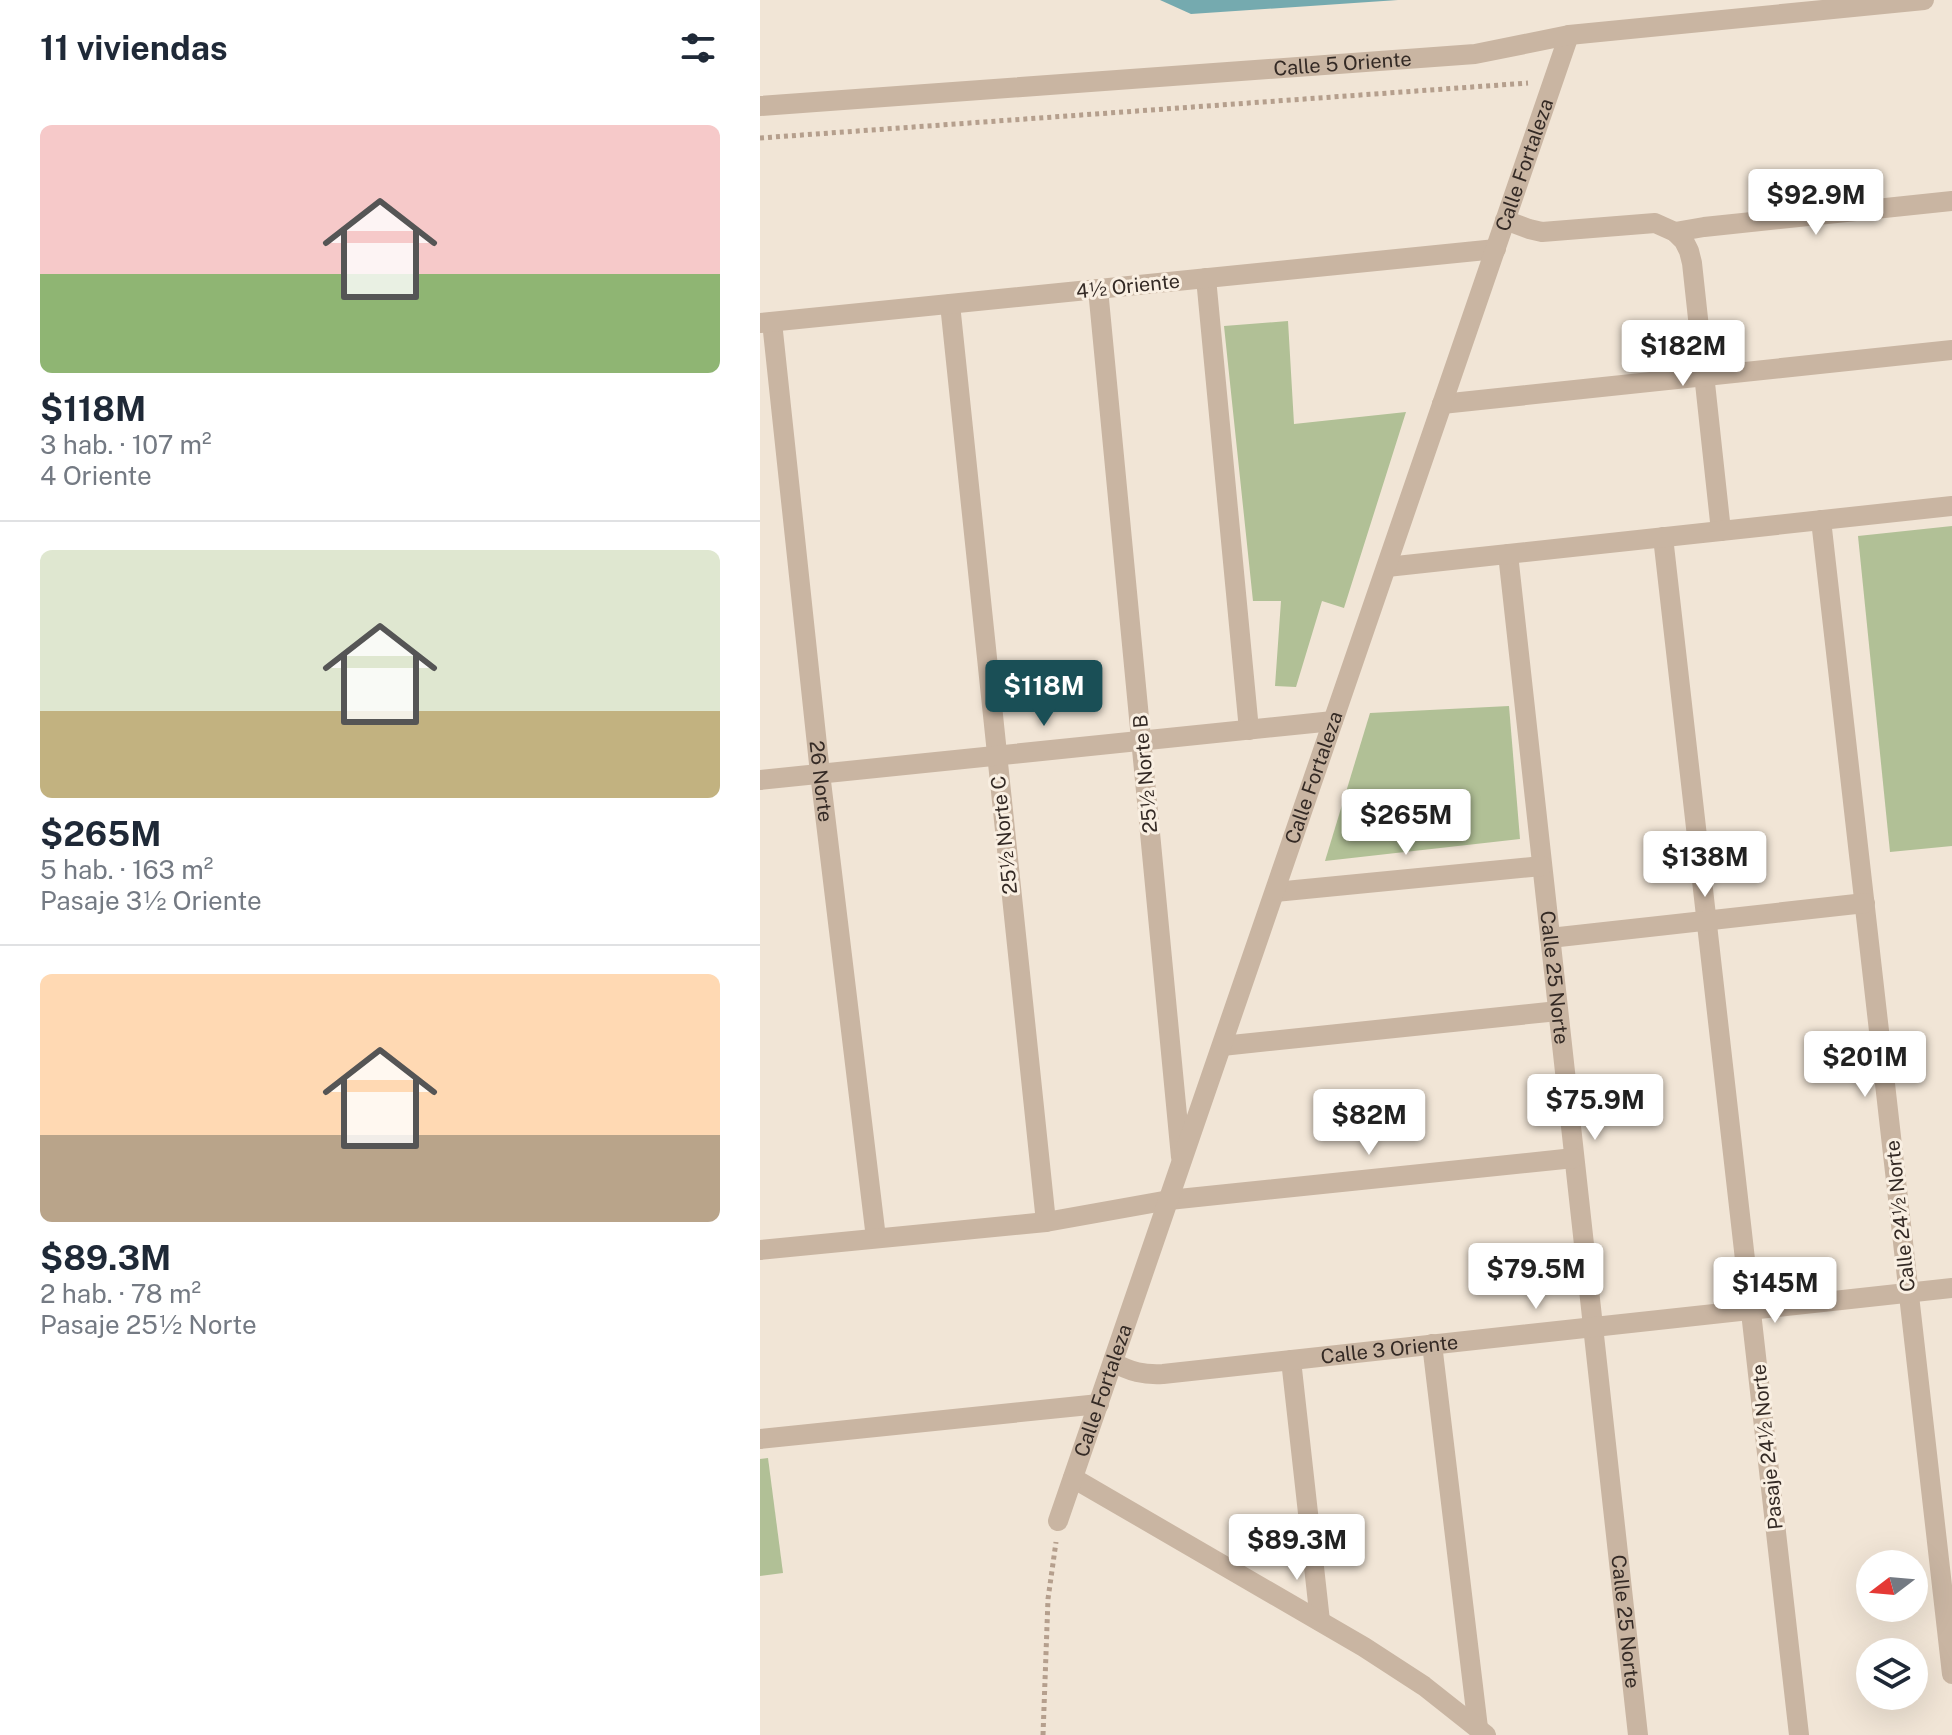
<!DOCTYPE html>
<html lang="es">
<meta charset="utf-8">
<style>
:root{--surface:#fff;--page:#f6f6f7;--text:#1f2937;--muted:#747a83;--line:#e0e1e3;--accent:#1a4f56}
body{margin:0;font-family:"Public Sans",sans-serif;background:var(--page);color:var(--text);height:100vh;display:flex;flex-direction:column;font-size:30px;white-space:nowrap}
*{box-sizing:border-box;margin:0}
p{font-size:26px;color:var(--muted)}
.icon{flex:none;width:44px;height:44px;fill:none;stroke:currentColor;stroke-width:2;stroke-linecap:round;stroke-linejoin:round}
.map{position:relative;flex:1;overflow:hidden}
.details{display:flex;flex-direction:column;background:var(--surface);width:760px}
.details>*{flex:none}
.needle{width:52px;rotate:254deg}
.buttons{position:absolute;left:1096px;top:1550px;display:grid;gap:16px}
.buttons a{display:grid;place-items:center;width:72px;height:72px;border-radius:50%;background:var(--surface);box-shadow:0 8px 32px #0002;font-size:40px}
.price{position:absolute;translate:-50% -68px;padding:0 18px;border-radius:8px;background:#fff;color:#222;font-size:26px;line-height:52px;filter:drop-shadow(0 2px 4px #0008)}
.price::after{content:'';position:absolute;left:50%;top:48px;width:24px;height:18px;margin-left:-12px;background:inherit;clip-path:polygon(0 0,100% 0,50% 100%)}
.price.selected{background:var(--accent);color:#fff}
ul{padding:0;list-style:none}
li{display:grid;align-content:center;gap:16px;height:424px;padding:0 40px}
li+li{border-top:2px solid var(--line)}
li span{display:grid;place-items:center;height:248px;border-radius:12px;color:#555}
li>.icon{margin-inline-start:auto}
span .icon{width:144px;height:144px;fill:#fffc;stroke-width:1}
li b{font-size:34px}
h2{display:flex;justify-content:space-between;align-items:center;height:96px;padding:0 40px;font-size:34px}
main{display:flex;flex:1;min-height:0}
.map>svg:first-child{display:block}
</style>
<main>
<section class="details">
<h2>11 viviendas<svg class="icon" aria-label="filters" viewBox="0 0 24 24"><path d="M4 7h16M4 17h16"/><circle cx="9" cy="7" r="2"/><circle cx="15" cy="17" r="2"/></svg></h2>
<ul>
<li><span style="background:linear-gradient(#f6c9c9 60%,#8fb573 0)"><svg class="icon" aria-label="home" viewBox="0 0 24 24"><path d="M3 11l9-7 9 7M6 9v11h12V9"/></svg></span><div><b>$118M</b><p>3 hab. · 107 m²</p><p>4 Oriente</p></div></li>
<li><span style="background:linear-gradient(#dfe7d0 65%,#c2b280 0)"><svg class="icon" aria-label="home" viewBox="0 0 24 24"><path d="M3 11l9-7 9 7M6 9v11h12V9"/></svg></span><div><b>$265M</b><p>5 hab. · 163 m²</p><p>Pasaje 3½ Oriente</p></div></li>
<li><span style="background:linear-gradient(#ffd9b3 65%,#b9a48a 0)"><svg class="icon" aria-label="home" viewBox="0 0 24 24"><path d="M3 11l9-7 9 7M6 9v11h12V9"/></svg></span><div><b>$89.3M</b><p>2 hab. · 78 m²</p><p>Pasaje 25½ Norte</p></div></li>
</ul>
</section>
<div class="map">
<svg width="1192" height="1735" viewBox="0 0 1192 1735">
<rect width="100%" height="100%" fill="#f1e5d6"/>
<g fill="#b1c096">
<path d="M528 321 534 424 646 412 584 608 562 601 536 687 515 686 521 601H493L464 326Z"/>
<path d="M1192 526V846L1130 852 1098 536Z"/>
<path d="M749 706 760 839 565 861 610 713Z"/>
<path d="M8 1458 23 1573 0 1576V1459Z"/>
</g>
<path fill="#75aaaf" d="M400 0H638L431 14Z"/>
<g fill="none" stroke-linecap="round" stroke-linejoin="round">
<g stroke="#b59f8d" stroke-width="5" stroke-dasharray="4 4" stroke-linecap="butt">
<path d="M0 138 768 83"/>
<path d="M283 1735 288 1599 296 1542"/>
</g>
<g stroke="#c9b5a2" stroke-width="20">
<path d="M745 220 769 229 782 232 895 223 915 232 924 241 929 251 932 263 961 531"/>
<path d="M915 232 944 227 1192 201"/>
<path d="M446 278 489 730"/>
<path d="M338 289 421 1157"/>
<path d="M190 304 286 1222"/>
<path id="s1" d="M12 322 60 773 116 1238"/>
<path d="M0 323 736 249"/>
<path d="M682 404 1192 350"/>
<path d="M1061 520 1192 1674"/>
<path d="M903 537 1039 1735"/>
<path id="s2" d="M748 554 878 1735"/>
<path d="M627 567 1192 506"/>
<path d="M0 780 573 721"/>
<path d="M515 892 782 866"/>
<path d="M790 938 1105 903"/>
<path d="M462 1046 798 1011"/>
<path d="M0 1250 286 1222 409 1200 814 1158"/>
<path d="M672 1344 718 1728"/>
<path d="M531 1360 560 1621"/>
<path id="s3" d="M353 1362C370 1372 384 1375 403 1374L1192 1288"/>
<path d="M0 1439 339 1404"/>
<path d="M313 1478 604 1647 664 1686 726 1735"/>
<path id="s4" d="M298 1521 809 35"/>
</g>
<path stroke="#c9b5a2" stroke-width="20" id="s5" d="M0 106 715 54 809 35 1164 0"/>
</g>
<g text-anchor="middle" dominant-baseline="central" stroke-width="6" stroke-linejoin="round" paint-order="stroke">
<g font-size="20" fill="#342a25" stroke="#f9efe2">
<text stroke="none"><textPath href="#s5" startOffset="584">Calle 5 Oriente</textPath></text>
<text stroke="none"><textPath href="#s4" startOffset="1434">Calle Fortaleza</textPath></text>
<text transform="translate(368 286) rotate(-6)">4½ Oriente</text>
<text transform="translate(385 774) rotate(-95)">25½ Norte B</text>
<text stroke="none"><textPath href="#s4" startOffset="786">Calle Fortaleza</textPath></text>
<text stroke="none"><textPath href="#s1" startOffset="462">26 Norte</textPath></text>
<text transform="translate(244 835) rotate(-96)">25½ Norte C</text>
<text stroke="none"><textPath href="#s2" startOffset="426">Calle 25 Norte</textPath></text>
<text transform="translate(1140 1216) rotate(-96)">Calle 24½ Norte</text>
<text stroke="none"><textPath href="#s3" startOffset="280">Calle 3 Oriente</textPath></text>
<text stroke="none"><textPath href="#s4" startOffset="138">Calle Fortaleza</textPath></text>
<text transform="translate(1007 1447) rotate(-96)">Pasaje 24½ Norte</text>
<text stroke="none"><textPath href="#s2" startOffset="1074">Calle 25 Norte</textPath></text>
</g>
</g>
</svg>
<div class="buttons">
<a><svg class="needle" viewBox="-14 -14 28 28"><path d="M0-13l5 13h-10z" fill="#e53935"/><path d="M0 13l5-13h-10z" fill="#747a83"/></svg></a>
<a><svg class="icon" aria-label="layers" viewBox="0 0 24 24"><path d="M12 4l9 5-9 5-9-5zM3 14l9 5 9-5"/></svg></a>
</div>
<b class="price" style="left:1056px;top:237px">$92.9M</b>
<b class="price" style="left:923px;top:388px">$182M</b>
<b class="price selected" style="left:284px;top:728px">$118M</b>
<b class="price" style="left:646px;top:857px">$265M</b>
<b class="price" style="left:945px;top:899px">$138M</b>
<b class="price" style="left:1105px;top:1099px">$201M</b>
<b class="price" style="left:835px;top:1142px">$75.9M</b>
<b class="price" style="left:609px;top:1157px">$82M</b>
<b class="price" style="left:776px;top:1311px">$79.5M</b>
<b class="price" style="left:1015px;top:1325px">$145M</b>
<b class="price" style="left:537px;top:1582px">$89.3M</b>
</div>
</main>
